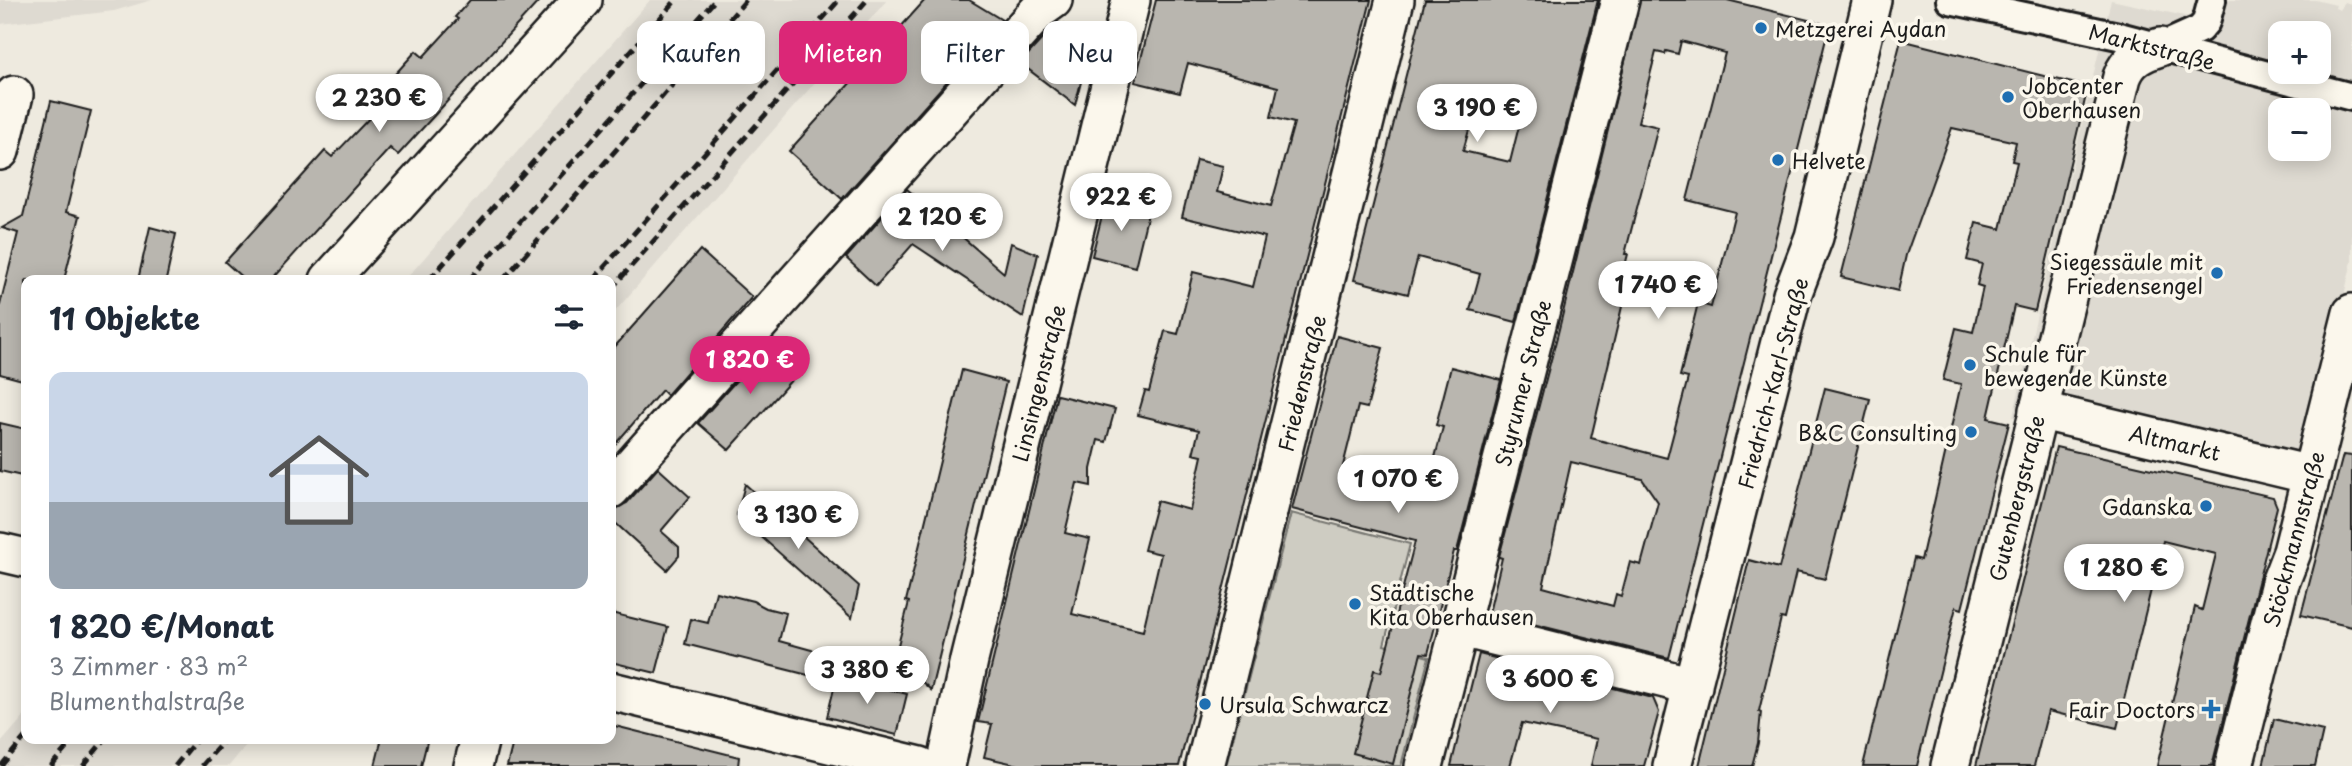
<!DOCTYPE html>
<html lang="de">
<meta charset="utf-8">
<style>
:root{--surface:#fff;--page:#f6f6f7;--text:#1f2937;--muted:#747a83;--line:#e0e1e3;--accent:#db2777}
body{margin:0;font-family:"Playpen Sans",sans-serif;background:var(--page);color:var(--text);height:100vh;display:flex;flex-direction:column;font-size:26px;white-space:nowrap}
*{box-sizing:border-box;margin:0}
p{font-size:23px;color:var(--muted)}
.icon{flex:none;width:38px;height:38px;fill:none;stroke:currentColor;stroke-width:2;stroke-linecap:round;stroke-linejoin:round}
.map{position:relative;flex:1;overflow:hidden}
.details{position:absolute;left:21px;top:275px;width:595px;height:469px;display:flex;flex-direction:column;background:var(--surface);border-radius:14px;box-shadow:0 4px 18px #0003}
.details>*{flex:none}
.guide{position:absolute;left:637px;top:21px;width:665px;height:63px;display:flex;gap:14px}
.buttons{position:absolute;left:2268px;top:21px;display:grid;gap:14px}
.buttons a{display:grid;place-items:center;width:63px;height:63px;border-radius:14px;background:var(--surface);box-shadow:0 4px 18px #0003;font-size:35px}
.price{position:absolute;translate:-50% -60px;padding:0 16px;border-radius:24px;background:#fff;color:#222;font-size:23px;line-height:46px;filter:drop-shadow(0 2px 4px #0008)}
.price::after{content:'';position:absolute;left:50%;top:42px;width:21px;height:16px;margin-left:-10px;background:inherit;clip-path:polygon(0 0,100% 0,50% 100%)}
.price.selected{background:var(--accent);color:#fff}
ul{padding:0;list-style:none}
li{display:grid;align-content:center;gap:14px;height:371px;padding:0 28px}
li+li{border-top:2px solid var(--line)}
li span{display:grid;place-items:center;height:217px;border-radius:14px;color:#555}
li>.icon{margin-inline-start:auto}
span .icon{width:126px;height:126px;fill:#fffc;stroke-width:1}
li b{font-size:30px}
h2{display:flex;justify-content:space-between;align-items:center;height:84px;padding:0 28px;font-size:30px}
.tag{padding:0 24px;border-radius:14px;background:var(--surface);box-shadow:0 4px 18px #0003;font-size:24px;line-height:63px}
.tag.selected{background:var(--accent);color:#fff}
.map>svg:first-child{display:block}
</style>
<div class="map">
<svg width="2352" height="766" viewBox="0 0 2352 766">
<rect width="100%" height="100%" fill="#eeeadf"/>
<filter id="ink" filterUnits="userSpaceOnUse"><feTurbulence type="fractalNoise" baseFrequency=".0143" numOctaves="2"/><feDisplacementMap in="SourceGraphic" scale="14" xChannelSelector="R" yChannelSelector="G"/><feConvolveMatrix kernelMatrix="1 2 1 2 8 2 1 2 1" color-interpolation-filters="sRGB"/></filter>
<g filter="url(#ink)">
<g fill="#dedad1" fill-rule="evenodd">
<path d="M0 0H152L114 11 0 24Z"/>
<path d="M650 0H887L611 316V280H405Z"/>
<path d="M2111 0 2221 24 2228 0H2315L2336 5 2335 8 2340 10 2344 2 2352 4V261L2299 491 2013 417ZM2280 33H2319V72H2280ZM2280 110H2319V149H2280Z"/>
<path d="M26 714V738L251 739 229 766H0V744Z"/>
</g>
<path fill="#ceccc2" stroke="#75746f" stroke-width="2" d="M1291 513 1410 544 1384 645 1429 657 1401 766H1226Z"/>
<g fill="#b9b6af" stroke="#1c1c1c" stroke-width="2" fill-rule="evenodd">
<path d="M470 0H540L398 155 390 148 271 280H245L225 262 325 151 332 157 379 108 371 101 416 51 423 57 458 19 455 17Z"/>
<path d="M925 0H969L1002 20 842 199 789 151Z"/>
<path d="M1156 0H1371L1179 766H1023L984 757 992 724 978 722 1057 395 1115 409 1106 442 1098 440 1091 469V486L1077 483 1065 533 1090 539 1072 614 1143 631 1161 554 1144 550 1157 501 1190 510 1202 456 1193 454 1199 430 1138 415 1145 391 1149 392 1165 331 1178 334 1193 272 1253 287 1265 237 1182 217 1196 160 1223 166 1217 192 1271 206 1294 123 1271 117 1278 87 1188 63 1180 93 1135 82Z"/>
<path d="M1425 0H1598L1516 322 1470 310 1480 274 1418 257 1408 294 1354 280ZM1477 102 1522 114 1510 162 1463 151Z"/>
<path d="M1640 0H1727L1821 23 1827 35 1669 658 1489 613 1502 558 1499 557 1558 333ZM1681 41 1725 53 1687 200 1735 212 1711 307 1698 303 1680 376 1688 378 1667 458 1591 438 1624 298 1617 297 1628 254H1625L1658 127 1638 122 1656 52 1665 54 1666 51 1678 54ZM1571 462 1642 479 1658 502 1641 565 1630 562 1621 596 1616 594 1613 606 1543 587Z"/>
<path d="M1057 23 1094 32 1075 105 1020 63Z"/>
<path d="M1901 40 2088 87 2035 311 2014 306 1988 418 2009 423 1962 609 1956 607 1917 766H1863L1914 558 1921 560 1961 384 1943 380 1956 328 1973 332 1983 287 1977 285 1982 264 1967 260 1976 223 2001 229 2017 162 2012 161 2016 142 1952 128 1906 255 1898 291 1841 277Z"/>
<path d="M51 101 91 111 66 212 80 216 64 280H26V381L0 374V305L18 233 2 228 23 216Z"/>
<path d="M907 189 1004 273 1011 243 1038 254 1023 317 913 244 876 286 846 258Z"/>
<path d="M1106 199 1149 209 1135 267 1092 256Z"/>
<path d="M150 227 176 234 166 280H138Z"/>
<path d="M700 250 752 297 667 395 662 390 611 449V351Z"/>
<path d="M1337 336 1383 348 1367 408 1358 406 1343 466 1427 488 1443 427 1436 425 1451 367 1501 380 1457 551H1454L1428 654 1421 653 1393 764 1353 753 1374 670 1381 672 1415 541 1292 509Z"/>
<path d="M772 341 802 368 729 450 698 423Z"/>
<path d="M962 370 1006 382 931 690 895 657 909 602 906 601Z"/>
<path d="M1825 388 1870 399 1825 579 1796 572 1785 619 1781 618 1759 711 1761 712 1758 743 1752 766H1699L1749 560 1779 568Z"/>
<path d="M0 423 26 429V477L0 471Z"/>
<path d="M2056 447 2273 497 2277 507 2212 766H2157L2195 607 2202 610 2216 554 2163 541 2117 728 2048 711 2034 766H1976Z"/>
<path d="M2343 455 2352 456V627L2301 615Z"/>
<path d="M658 468 690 497 661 531 679 547V556L667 570 611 519V513L614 509 627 503Z"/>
<path d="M745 484 859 586 852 618 737 515Z"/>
<path d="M716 592 753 601 766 608 786 613 779 641 826 654 820 678 685 644 691 619 708 623Z"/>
<path d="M611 613 668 627 656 673 611 662Z"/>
<path d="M1479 654 1653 698 1659 712 1644 766H1591L1597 739 1522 723 1510 766H1451Z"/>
<path d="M837 676 907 694 897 735 827 717Z"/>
<path d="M2274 719 2323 731 2315 766H2263Z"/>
<path d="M611 725 739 757 738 766H507L514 738H611Z"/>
<path d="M382 738H428L421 766H375Z"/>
</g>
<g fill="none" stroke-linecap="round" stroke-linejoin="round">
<g stroke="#1c1c1c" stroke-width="32">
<g id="pedestrian">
<path d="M1950 0 2123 37 2352 97"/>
<path d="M2160 47 2200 29 2206 22 2212 0"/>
</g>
</g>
<g stroke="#1c1c1c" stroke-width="42">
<g id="minor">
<path d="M0 151 14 95"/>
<path d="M329 280 583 0"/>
<path d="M2038 410 2311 475"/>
<path d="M611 489 1039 10 1053 0"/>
<path d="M0 552 26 558"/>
<path d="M1458 627 1693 686"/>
<path d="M611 691 920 766"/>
<path d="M473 766 480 738"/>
<path d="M946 766 969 660 1131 0"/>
<path d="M1205 766 1395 0"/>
<path d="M1424 766 1620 0"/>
<path d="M1672 766 1792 295 1814 237 1872 0"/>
<path d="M1950 766 2122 77C2129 58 2142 53 2160 47"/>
<path d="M2234 766 2280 583 2292 552 2352 313"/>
</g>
</g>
<use href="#pedestrian" stroke="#fbf7ec" stroke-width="26"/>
<use href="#minor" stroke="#fbf7ec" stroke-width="37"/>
<g stroke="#1c1c1c" stroke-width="5" stroke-dasharray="10 5" stroke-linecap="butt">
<path d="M429 280 676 0"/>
<path d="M469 280 715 0"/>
<path d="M503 280 746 0"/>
<path d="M593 280 839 0"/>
<path d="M611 289 867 0"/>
<path d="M1 766 26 736"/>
<path d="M51 766 75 738"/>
<path d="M83 766 106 738"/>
<path d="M175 766 198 738"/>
<path d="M202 766 226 738"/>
</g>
</g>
</g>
<g fill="#1f6fb2" stroke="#fbf7ec" stroke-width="2.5">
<circle cx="1761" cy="28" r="7"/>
<circle cx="2008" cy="97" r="7"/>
<circle cx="1778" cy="160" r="7"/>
<circle cx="2217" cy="273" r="7"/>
<circle cx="1970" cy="365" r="7"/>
<circle cx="1971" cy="432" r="7"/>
<circle cx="2206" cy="506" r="7"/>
<circle cx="1355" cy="604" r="7"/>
<circle cx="1205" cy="704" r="7"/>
<path d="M2207.5 698.5h7v7h7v7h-7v7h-7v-7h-7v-7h7z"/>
</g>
<g text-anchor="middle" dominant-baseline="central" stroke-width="7" stroke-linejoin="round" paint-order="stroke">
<g font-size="21" fill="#1c1c1c" stroke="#fbf7ec" text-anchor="start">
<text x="1775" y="28">Metzgerei Aydan</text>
<text x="2022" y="85">Jobcenter<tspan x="2022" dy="24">Oberhausen</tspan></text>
<text x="1792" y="160">Helvete</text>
<text x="2203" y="261" text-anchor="end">Siegessäule mit<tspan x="2203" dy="24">Friedensengel</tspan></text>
<text x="1984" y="353">Schule für<tspan x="1984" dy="24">bewegende Künste</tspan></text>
<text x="1957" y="432" text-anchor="end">B&amp;C Consulting</text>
<text x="2192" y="506" text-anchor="end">Gdanska</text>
<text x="1369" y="592">Städtische<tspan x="1369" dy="24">Kita Oberhausen</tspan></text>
<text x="1219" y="704">Ursula Schwarcz</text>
<text x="2195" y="709" text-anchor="end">Fair Doctors</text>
</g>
<g font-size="21" fill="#1c1c1c" stroke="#fbf7ec">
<text transform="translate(2152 46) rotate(14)">Marktstraße</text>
<text transform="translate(1038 383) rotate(-76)">Linsingenstraße</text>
<text transform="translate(1301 383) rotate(-76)">Friedenstraße</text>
<text transform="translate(1522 383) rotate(-76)">Styrumer Straße</text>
<text transform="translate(1772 383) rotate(-75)">Friedrich-Karl-Straße</text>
<text transform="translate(2175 442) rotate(13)">Altmarkt</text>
<text transform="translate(2016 498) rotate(-76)">Gutenbergstraße</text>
<text transform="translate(2293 539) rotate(-75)">Stöckmannstraße</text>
</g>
</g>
</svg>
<div class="buttons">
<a>+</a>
<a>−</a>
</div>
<b class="price" style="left:379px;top:134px">2 230 €</b>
<b class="price" style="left:1477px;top:144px">3 190 €</b>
<b class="price" style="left:1121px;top:233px">922 €</b>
<b class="price" style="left:942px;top:253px">2 120 €</b>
<b class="price" style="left:1658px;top:321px">1 740 €</b>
<b class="price selected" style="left:750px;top:396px">1 820 €</b>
<b class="price" style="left:1398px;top:515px">1 070 €</b>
<b class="price" style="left:798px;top:551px">3 130 €</b>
<b class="price" style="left:2124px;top:604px">1 280 €</b>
<b class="price" style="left:867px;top:706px">3 380 €</b>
<b class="price" style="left:1550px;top:715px">3 600 €</b>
<div class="guide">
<a class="tag">Kaufen</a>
<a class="tag selected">Mieten</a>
<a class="tag">Filter</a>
<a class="tag">Neu</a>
</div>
<section class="details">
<h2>11 Objekte<svg class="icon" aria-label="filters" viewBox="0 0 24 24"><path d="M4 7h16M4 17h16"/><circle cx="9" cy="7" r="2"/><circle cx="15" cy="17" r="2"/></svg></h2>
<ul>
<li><span style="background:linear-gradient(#c9d6e8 60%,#9aa5b1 0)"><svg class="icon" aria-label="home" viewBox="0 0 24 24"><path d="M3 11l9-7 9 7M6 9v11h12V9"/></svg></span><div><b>1 820 €/Monat</b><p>3 Zimmer · 83 m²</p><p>Blumenthalstraße</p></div></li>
</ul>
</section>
</div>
